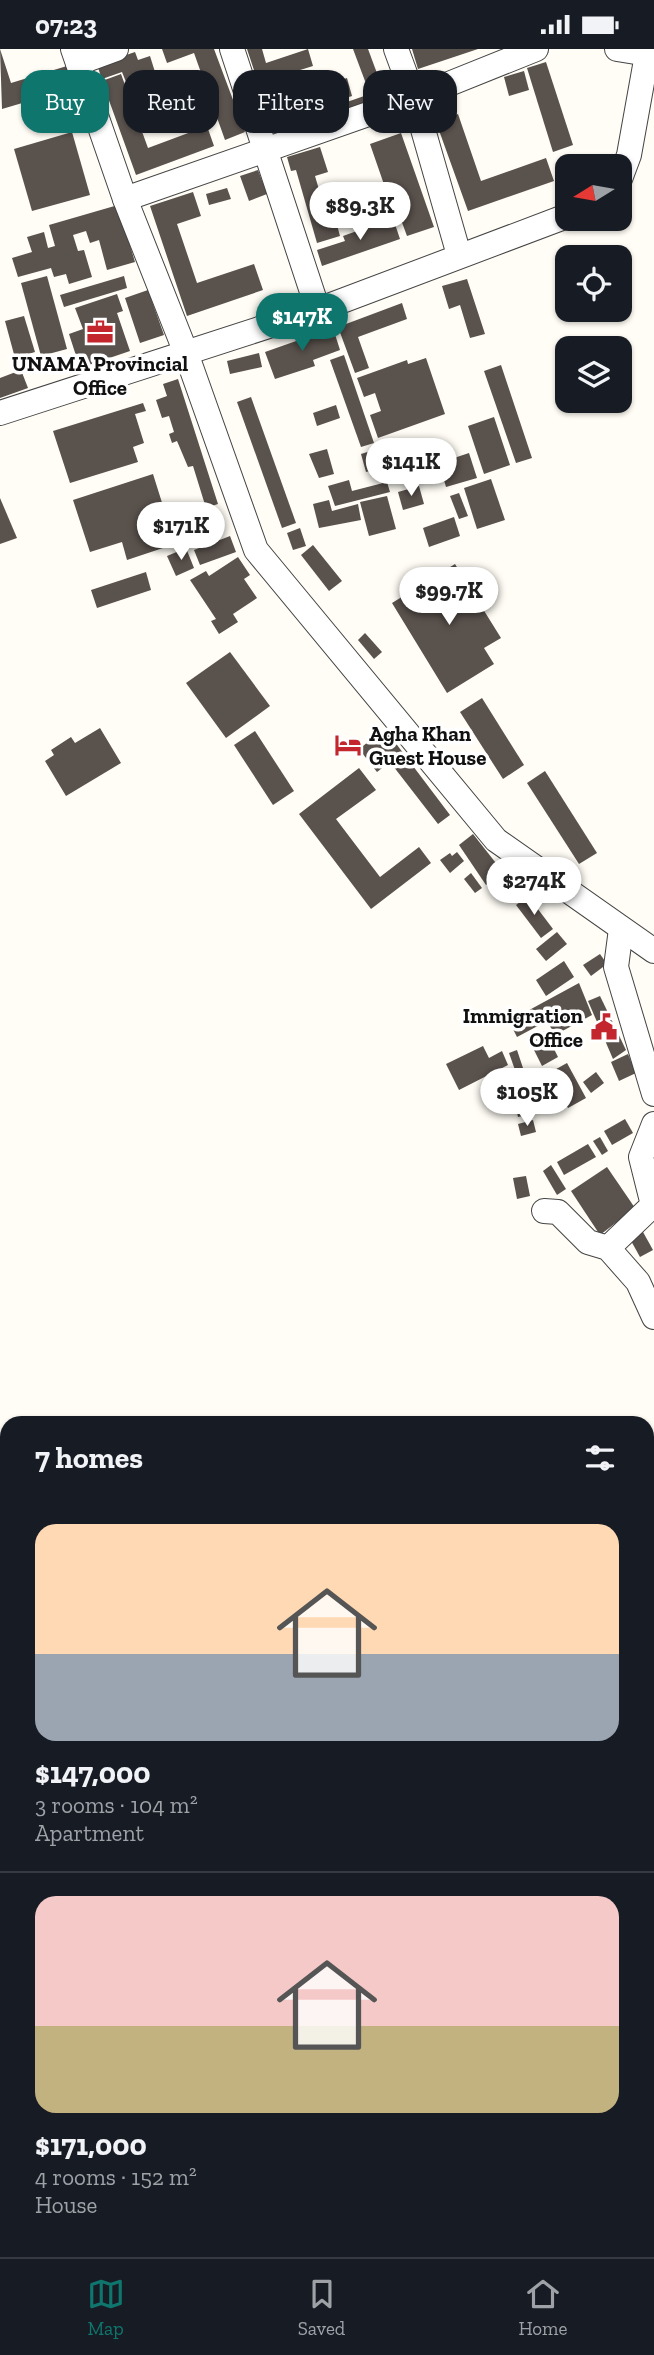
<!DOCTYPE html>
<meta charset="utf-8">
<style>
:root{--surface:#171b24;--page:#20242c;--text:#f1f3f6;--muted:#9ea1a6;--line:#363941;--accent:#0f766e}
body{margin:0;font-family:"Zilla Slab",serif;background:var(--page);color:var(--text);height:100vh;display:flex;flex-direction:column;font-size:26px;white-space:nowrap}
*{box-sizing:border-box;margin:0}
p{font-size:23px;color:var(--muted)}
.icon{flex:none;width:38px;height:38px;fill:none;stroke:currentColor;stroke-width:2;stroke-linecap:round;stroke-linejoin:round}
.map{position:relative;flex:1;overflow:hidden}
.details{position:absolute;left:0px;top:1367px;width:654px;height:842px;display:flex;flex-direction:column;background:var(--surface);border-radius:21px 21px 0 0;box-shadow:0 2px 5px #0004}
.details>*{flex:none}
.guide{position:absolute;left:21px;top:21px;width:612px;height:63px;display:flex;gap:14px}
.needle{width:46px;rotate:259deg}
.controls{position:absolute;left:555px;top:105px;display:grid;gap:14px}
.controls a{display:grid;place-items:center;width:77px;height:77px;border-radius:14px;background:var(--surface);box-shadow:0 2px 5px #0004;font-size:35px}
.price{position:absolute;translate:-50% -60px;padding:0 16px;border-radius:24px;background:#fff;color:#222;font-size:23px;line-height:46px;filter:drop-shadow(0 2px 4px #0008)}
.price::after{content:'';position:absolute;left:50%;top:42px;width:21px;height:16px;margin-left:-10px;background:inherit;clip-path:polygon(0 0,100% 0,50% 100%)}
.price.selected{background:var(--accent);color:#fff}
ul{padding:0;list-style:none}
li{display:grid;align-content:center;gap:14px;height:371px;padding:0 35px}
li+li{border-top:2px solid var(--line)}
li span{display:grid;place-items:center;height:217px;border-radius:21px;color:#555}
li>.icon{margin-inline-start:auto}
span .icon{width:126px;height:126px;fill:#fffc;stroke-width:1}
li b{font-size:30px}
h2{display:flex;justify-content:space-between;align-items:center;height:84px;padding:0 35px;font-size:30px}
.chip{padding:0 24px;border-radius:21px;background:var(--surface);box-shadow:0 2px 5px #0004;font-size:24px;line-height:63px}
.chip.selected{background:var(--accent);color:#fff}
.status{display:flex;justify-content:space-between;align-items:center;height:49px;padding:0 35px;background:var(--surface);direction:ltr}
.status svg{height:19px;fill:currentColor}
.tabs{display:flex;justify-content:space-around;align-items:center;height:98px;border-top:2px solid var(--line);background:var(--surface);font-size:19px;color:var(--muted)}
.tabs a{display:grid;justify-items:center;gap:4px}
.tabs .selected{color:var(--accent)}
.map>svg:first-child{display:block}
</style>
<div class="status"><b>07:23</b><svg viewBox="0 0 49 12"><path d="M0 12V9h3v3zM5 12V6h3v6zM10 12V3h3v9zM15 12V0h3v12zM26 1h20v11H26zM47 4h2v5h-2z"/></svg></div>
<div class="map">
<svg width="654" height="2208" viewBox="0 0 654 2208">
<rect width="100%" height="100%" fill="#fffdf5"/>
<g fill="#5a524d">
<path d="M0 0 11 34 67 17 73 39 2 60Z"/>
<path d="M162 0H214L245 83 225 91 194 4 167 14Z"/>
<path d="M247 0H262L266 14 308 0 313 17 271 30 280 59 290 55 294 69 272 76Z"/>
<path d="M353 0H368L381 35 368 40Z"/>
<path d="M412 0H478L418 20Z"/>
<path d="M135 3 138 11 150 7 155 23 126 33 122 23 102 30 97 16Z"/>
<path d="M546 13 573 96 553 103 527 19Z"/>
<path d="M524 22 529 41 509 47 504 28Z"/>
<path d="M121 25 148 99 207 77 214 97 136 126 102 32Z"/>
<path d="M347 29 352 47 343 50 338 32Z"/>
<path d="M333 39 338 53 304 67 298 52Z"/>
<path d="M370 45 372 54 347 63 344 54Z"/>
<path d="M458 65 481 132 546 109 554 132 468 162 436 73Z"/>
<path d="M72 83 90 146 32 162 14 100Z"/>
<path d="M401 84 434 178 407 187 400 168 405 166 397 143 388 147 370 95Z"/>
<path d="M320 98 328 123 315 127 330 178 337 176 340 187 317 194 296 121 291 122 287 108Z"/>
<path d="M258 121 267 145 249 152 240 127Z"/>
<path d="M227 139 231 150 209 156 206 145Z"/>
<path d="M193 143 201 167 177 175 197 234 254 215 263 241 187 267 150 157Z"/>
<path d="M118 156 135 213 107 221 99 191 90 194 86 182 73 186 78 202 84 201 92 228 69 235 66 225 54 228 51 219 18 228 12 209 32 203 27 188 44 183 48 199 55 197 49 176Z"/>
<path d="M393 169 400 190 322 217 317 201 345 192 343 187Z"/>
<path d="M47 227 67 300 41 307 21 234Z"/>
<path d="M124 227 127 239 64 258 60 246Z"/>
<path d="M467 230 485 285 470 289 460 256 449 260 442 237Z"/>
<path d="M148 241 164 286 140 294 125 249Z"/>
<path d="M117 245 123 262 117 264 130 302 80 319 69 285 83 280 75 259Z"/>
<path d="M402 254 407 270 358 288 369 319 355 324 338 278Z"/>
<path d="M24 267 35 303 15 309 5 272Z"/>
<path d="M333 279 340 301 313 311 315 317 275 330 265 303Z"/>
<path d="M259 304 262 318 230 325 227 312Z"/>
<path d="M344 306 374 394 361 398 330 311Z"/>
<path d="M426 309 445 365 378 389 370 366 381 362 375 344 364 348 357 329 407 311 408 315Z"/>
<path d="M501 316 532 409 516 414 484 322Z"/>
<path d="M21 321 28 339 0 349V329Z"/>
<path d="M178 330 218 455 206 459 193 417 188 418 177 392 172 394 169 385 174 383 169 367 162 369 156 351 167 347 163 335Z"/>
<path d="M251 348 296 474 282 479 237 353Z"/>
<path d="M143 354 146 362 135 365 144 394 133 398 138 413 70 434 53 382Z"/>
<path d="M336 356 340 369 317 377 313 364Z"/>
<path d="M494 368 510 416 484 425 468 377Z"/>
<path d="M327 400 334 425 319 429 309 405Z"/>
<path d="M377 400 382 419 366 423 361 405Z"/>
<path d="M469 404 477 429 446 438 439 414Z"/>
<path d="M153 425 175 495 127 511 122 493 90 503 73 451Z"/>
<path d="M491 430 505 471 477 480 464 439Z"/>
<path d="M349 431 352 442 387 433 390 443 335 457 328 437Z"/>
<path d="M419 437 424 455 403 461 398 443Z"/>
<path d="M459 444 468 467 459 470 450 447Z"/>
<path d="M387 447 396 480 369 487 360 453Z"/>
<path d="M0 449 17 489 0 495Z"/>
<path d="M329 451 332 462 358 455 361 471 319 479 313 455Z"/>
<path d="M454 468 460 487 429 498 423 479Z"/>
<path d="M300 479 306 497 293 501 287 484Z"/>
<path d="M230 487 236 503 200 516 194 501Z"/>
<path d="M313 496 342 532 329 542 301 506Z"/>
<path d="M186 499 194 519 176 527 167 507Z"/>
<path d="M238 508 250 526 244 530 257 549 233 565 238 573 219 585 211 572 216 570 190 531 206 522 209 527Z"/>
<path d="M455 515 501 589 484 599 494 615 447 644 392 554Z"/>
<path d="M146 523 151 541 97 559 91 541Z"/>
<path d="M365 584 382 603 374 610 358 591Z"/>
<path d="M230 603 270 657 226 689 186 634Z"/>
<path d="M482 649 524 716 503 730 460 663Z"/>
<path d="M100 679 121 714 66 747 45 712 54 706 51 701 71 688 75 694Z"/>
<path d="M385 680 450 766 438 775 390 713 377 723 359 700Z"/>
<path d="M255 682 294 742 273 756 234 696Z"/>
<path d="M359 719 376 741 336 770 380 828 419 798 431 814 371 860 299 765Z"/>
<path d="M545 722 597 804 579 815 527 734Z"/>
<path d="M473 785 503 823 486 836 459 796Z"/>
<path d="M457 803 464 812 450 824 440 811 450 804 452 807Z"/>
<path d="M471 824 482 839 475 844 464 830Z"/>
<path d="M528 847 553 880 541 889 516 856Z"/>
<path d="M557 883 567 895 546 912 536 900Z"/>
<path d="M600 905 607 915 591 927 583 916Z"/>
<path d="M564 912 574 928 546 947 536 931Z"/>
<path d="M579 934 592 966 555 986 547 972 517 988 509 972Z"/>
<path d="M600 947 626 1001 613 1010 588 952Z"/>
<path d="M545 982 558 1008 542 1017 529 991Z"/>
<path d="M483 997 489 1009 502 1002 508 1016 459 1041 446 1015Z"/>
<path d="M517 1001 523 1019 515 1021 509 1004Z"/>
<path d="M628 1005 636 1024 619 1032 611 1013Z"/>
<path d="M567 1014 586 1049 568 1059 549 1024Z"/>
<path d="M596 1023 604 1034 591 1044 583 1033Z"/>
<path d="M530 1055 532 1065 518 1068 516 1059Z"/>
<path d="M625 1070 633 1084 612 1096 604 1082Z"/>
<path d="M533 1071 536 1083 521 1087 518 1075Z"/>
<path d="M600 1088 608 1102 602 1106 593 1092Z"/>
<path d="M588 1095 596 1108 564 1126 557 1113Z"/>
<path d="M551 1116 566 1140 557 1146 543 1122Z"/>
<path d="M607 1118 635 1159 600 1186 571 1142Z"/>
<path d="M526 1127 530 1147 517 1150 513 1129Z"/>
<path d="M643 1183 653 1201 640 1208 630 1190Z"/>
<path d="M649 1589H654V1617H648Z"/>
<path d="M0 2103 7 2118V2142L0 2145Z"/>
<path d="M16 2202H42L46 2208H20Z"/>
<path d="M104 2202H133L134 2208H82Z"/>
</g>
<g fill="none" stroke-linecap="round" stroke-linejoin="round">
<g stroke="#444" stroke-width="26">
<g id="minor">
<path d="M73 0 125 150 186 304 256 501 496 791 654 902"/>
<path d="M232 0 318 261"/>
<path d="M396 0 414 49 459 206"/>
<path d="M617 0 648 5"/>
<path d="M78 14 116 0"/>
<path d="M620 130 629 106 648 0"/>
<path d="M125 150 414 49 536 0"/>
<path d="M0 364 318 261 567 167"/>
<path d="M621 880 616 918 654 1045"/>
<path d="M544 1162 558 1163 588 1193 608 1199 638 1233 654 1268"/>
<path d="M608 1199 653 1156 641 1108 654 1075"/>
<path d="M648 1847 654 1842"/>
<path d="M0 2163 7 2159"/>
</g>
</g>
<use href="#minor" stroke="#fff" stroke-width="24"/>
</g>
<defs>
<g id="office-bare" transform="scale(2.1)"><path d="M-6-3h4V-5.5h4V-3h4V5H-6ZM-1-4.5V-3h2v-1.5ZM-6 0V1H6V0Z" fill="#c4262e" stroke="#fff" stroke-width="2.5" paint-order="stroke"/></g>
<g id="hotel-bare" transform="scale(2.1)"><path d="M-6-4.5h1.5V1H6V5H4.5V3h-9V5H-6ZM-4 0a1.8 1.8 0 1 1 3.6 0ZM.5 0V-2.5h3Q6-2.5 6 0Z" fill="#c4262e" stroke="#fff" stroke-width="2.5" paint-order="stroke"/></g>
<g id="civic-bare" transform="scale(2.1)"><path d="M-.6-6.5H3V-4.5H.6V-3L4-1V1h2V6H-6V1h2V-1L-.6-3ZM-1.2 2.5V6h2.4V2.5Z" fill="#c4262e" stroke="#fff" stroke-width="2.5" paint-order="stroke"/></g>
</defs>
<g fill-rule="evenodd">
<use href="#office-bare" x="100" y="283"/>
<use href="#hotel-bare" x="348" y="696"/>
<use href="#civic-bare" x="604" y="978"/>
</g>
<g text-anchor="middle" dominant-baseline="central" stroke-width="7" stroke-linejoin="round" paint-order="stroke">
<g font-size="21" font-weight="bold" fill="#111" stroke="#fff">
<text x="100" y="314">UNAMA Provincial<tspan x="100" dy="24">Office</tspan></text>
<text x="369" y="684" text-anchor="start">Agha Khan<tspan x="369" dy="24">Guest House</tspan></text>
<text x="583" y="966" text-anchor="end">Immigration<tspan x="583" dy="24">Office</tspan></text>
</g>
</g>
</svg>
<div class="controls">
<a><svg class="needle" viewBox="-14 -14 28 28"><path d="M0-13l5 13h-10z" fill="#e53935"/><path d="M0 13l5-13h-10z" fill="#9ea1a6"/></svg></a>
<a><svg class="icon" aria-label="locate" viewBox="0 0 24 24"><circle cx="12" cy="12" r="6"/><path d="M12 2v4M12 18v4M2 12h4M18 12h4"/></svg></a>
<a><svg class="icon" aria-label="layers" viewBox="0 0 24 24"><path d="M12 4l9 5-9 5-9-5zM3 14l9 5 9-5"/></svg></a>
</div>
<b class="price" style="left:360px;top:193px">$89.3K</b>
<b class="price selected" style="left:302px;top:304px">$147K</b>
<b class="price" style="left:411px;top:449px">$141K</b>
<b class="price" style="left:181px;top:513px">$171K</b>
<b class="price" style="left:449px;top:578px">$99.7K</b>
<b class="price" style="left:534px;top:868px">$274K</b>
<b class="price" style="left:527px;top:1079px">$105K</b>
<div class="guide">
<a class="chip selected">Buy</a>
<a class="chip">Rent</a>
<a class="chip">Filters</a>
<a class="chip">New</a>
</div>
<section class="details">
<h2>7 homes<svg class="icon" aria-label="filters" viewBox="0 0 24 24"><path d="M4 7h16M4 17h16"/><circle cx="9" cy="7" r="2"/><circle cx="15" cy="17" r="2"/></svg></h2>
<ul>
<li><span style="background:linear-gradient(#ffd9b3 60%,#9aa5b1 0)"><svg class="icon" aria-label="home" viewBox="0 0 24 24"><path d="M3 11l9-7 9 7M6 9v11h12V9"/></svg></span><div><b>$147,000</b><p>3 rooms · 104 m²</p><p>Apartment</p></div></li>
<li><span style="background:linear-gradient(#f6c9c9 60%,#c2b280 0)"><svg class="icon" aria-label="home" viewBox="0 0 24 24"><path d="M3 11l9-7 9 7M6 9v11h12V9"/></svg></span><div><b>$171,000</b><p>4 rooms · 152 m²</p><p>House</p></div></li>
</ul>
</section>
</div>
<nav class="tabs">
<a class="selected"><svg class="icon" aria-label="map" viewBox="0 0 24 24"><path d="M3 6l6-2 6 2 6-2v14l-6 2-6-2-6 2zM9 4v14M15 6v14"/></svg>Map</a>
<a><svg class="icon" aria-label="saved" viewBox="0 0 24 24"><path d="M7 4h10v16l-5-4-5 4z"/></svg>Saved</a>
<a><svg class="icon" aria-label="home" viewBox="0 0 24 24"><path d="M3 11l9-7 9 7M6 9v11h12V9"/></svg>Home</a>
</nav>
